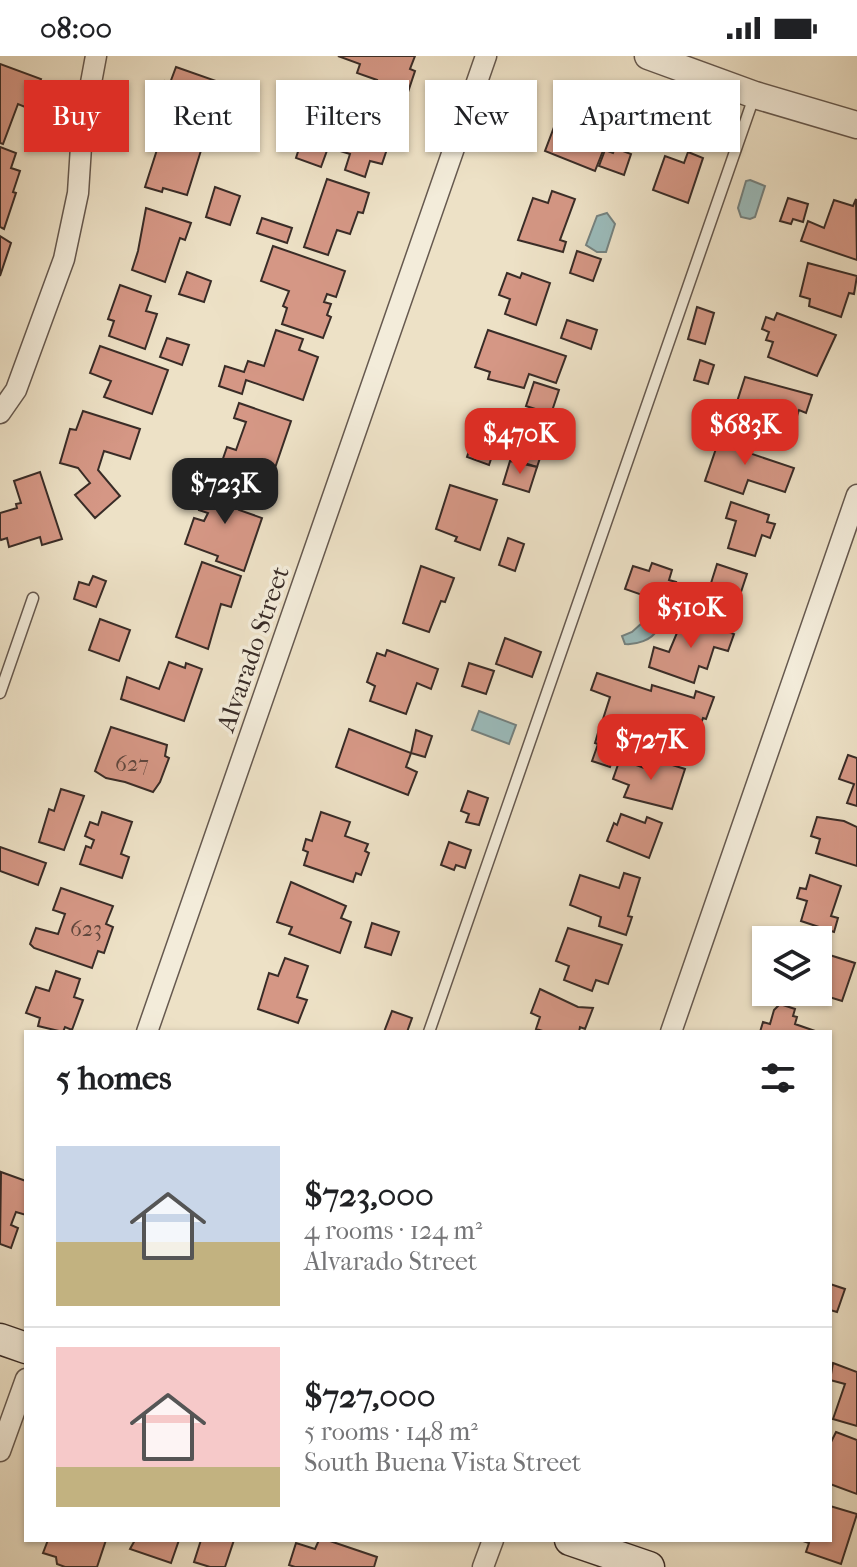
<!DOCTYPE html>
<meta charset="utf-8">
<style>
:root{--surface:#fff;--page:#f6f6f6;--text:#202124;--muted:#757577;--line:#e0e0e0;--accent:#d93025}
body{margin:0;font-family:"IM FELL French Canon",serif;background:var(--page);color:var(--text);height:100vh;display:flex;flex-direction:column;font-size:30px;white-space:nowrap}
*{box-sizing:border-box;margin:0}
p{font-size:26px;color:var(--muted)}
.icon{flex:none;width:44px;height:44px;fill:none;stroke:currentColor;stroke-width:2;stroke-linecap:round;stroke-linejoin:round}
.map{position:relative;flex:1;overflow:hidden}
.drawer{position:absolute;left:24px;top:974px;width:808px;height:512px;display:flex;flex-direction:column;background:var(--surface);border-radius:0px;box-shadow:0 2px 6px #0004}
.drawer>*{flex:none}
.guide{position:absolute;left:24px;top:24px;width:810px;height:72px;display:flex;gap:16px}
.buttons{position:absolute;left:752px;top:870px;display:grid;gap:16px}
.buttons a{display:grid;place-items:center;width:80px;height:80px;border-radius:0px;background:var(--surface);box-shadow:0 2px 6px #0004;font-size:40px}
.price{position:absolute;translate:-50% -68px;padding:0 18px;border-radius:16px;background:var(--accent);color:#fff;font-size:26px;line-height:52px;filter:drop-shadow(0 2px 4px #0008)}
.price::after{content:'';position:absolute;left:50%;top:48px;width:24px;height:18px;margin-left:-12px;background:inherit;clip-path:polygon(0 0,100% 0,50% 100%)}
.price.on{background:#222;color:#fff}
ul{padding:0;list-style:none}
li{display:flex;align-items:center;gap:24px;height:200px;padding:0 32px}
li+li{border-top:2px solid var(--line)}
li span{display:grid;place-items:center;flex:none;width:224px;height:160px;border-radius:0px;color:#555}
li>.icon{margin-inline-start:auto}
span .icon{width:96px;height:96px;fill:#fffc;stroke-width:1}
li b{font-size:34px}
h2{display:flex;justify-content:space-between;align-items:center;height:96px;padding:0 32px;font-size:34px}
.tag{padding:0 28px;border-radius:0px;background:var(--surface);box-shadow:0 2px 6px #0004;font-size:28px;line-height:72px}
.tag.on{background:var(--accent);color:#fff}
.status{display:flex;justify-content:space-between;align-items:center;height:56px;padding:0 40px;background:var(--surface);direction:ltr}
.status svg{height:22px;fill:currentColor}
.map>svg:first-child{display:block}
</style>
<div class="status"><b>08:00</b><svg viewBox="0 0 49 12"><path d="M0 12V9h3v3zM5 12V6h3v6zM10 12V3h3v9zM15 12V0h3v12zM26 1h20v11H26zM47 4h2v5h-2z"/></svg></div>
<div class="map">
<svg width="857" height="1511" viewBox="0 0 857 1511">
<rect width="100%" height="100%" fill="#ede1c6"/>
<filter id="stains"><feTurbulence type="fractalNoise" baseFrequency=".0025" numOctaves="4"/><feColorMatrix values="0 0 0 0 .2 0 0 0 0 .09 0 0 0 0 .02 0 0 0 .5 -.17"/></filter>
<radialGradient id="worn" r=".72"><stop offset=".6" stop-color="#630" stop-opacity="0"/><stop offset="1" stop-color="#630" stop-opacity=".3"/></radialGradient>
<g fill="#9bbcbc" stroke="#748280" stroke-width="2">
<path d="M750 124 765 130 755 161 750 163 741 161 738 152 746 125Z"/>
<path d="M607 157 615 168 606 196H597L586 189 597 160Z"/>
<path d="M642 567 657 574C652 584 636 589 625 588L622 580 632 576Z"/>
<path d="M479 655 516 669 509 688 472 674Z"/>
</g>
<g fill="#d59785" stroke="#392c27" stroke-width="2">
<path d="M338 0H415L410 13 415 15 403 51 372 41 377 24 357 17 360 8Z"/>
<path d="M0 8 41 23 30 53 18 48 3 88 0 87Z"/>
<path d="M176 11 219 26 212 46 249 59 238 87 150 55 155 38 160 39 165 25 170 27Z"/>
<path d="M353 48 397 63 382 108 370 105 365 121 345 114 350 98 337 94Z"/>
<path d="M562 50 582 58 578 71 608 82 595 115 545 95Z"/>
<path d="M164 72 204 85 187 139 163 132 162 136 145 131Z"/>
<path d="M303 80 329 89 321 111 296 102Z"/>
<path d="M0 91 16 97 11 112 20 115 13 136 16 137 4 173 0 171Z"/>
<path d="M615 92 631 98 624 119 599 110 605 94 613 97Z"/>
<path d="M688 96 703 102 688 147 653 134 665 100 684 107Z"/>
<path d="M327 123 369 137 363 157 358 156 350 178 337 174 328 199 304 191Z"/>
<path d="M215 131 240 140 230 169 206 161Z"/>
<path d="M552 135 575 143 560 184 566 186 563 196 518 184 533 142 548 147Z"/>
<path d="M788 142 808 148 803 166 793 163 791 168 780 165Z"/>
<path d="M856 143 857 204 801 185 808 165 824 172 834 144 853 150Z"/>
<path d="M146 152 191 167 185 184 180 182 165 226 132 214 138 195Z"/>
<path d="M262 162 292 172 287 187 257 177Z"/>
<path d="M0 180 11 187 0 220Z"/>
<path d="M273 190 345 215 336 241 327 238 324 246 331 248 327 259 331 261 323 282 282 268 287 252 283 250 289 235 261 225Z"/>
<path d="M577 195 601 203 593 225 570 217Z"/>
<path d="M808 207 857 220 854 238 849 237 841 261 809 250 810 243 800 240Z"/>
<path d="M187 216 211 225 204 246 179 238Z"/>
<path d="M507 217 520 222 522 217 550 227 536 269 505 258 510 243 499 239Z"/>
<path d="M120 229 151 240 146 255 157 258 145 293 109 280 114 265 108 263Z"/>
<path d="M697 251 714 257 705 288 688 283Z"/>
<path d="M777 257 836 279 817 320 768 301 773 286 766 284 769 276 762 273 766 261 774 264Z"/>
<path d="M567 264 597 274 591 293 561 282Z"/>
<path d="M276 274 303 283 299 294 318 301 303 344 246 324 242 338 219 330 225 310 244 316 248 305 264 310Z"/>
<path d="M488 274 566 300 556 327 529 318 524 332 488 323 490 316 475 311Z"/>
<path d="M167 282 189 289 182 309 160 301Z"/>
<path d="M100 290 168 314 152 358 104 341 111 325 90 317Z"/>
<path d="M700 304 714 309 708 328 694 324Z"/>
<path d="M745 321 812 339 806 357 799 354 791 379 744 363 746 356 735 352Z"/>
<path d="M534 326 559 334 551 358 526 350Z"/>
<path d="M239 347 291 365 275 412 253 404 245 426 218 417 227 391 236 394 246 366 234 362Z"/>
<path d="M83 355 140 373 130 403 104 395 98 414 120 440 95 462 75 439 90 427 78 412 60 407 70 373 76 374Z"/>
<path d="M480 362 546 384 537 411 493 397 489 409 467 401Z"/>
<path d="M722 375 753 386 749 397 794 412 785 436 748 424 743 438 705 425Z"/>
<path d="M510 405 537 411 529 436 503 428Z"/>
<path d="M40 416 62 483 42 489 40 481 9 491 7 482 1 484 0 482V457L17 452 16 448 21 447 14 425Z"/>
<path d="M210 422 246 435 239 454 262 462 244 515 216 505 218 500 185 488 194 462 204 465 208 457 199 454Z"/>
<path d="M450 429 497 444 480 494 455 485 457 481 436 473Z"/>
<path d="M731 446 769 459 767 466 775 468 770 482 762 479 755 500 728 492 736 465 726 462Z"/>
<path d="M508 482 524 488 515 515 499 509Z"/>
<path d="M202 506 241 520 231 551 221 548 208 593 176 581Z"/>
<path d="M652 507 672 514 669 524 676 526 668 548 625 533 633 510 649 515Z"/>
<path d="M717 508 747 518 730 569 701 559Z"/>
<path d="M421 510 454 522 445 546 441 545 429 576 403 567Z"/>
<path d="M93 520 106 525 96 551 74 543 79 526 89 529Z"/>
<path d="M684 560 734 578 728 595 714 591 707 613 699 610 694 627 649 611 654 591 669 596Z"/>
<path d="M100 563 130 574 119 605 89 594Z"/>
<path d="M505 582 541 596 532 621 496 608Z"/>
<path d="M387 594 438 613 431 633 417 627 406 658 370 645 375 630 367 626 377 597 385 600Z"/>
<path d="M169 606 185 612 186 607 202 613 184 665 121 643 127 621 159 633Z"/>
<path d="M469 607 494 615 486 638 462 630Z"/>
<path d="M597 617 651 635 652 629 694 642 696 635 714 641 706 663 703 662 692 693 603 663 610 641 591 634Z"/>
<path d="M600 670 636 683 630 699 616 694 610 711 592 705 598 688 595 687Z"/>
<path d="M111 671 167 689 165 700 169 702 160 726 153 736 125 726 106 722 95 715Z"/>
<path d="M349 673 411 697 406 711 417 716 408 739 336 711Z"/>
<path d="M416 674 432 680 425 701 411 697Z"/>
<path d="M848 699 857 702V750L847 747 854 728 839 723Z"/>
<path d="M647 701 685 713 672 753 624 741 629 729 613 723 620 703 644 712Z"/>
<path d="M61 733 84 740 64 794 39 786 49 753 54 755Z"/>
<path d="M468 735 488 742 479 769 466 766 469 758 461 755Z"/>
<path d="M102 756 132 766 121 798 129 801 122 822 80 808 86 790 91 792 94 784 85 780 90 766 98 769Z"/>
<path d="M321 756 350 766 345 780 368 788 365 795 369 797 361 819 356 817 353 826 304 809 308 796 303 794 306 783 312 785Z"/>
<path d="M621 758 645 767 647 761 662 767 649 802 607 785 614 767 617 769Z"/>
<path d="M817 761 844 765 857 771V810L816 797 820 783 811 780Z"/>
<path d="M449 786 471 794 465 812 456 809 454 814 441 809Z"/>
<path d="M0 791 46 807 38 829 0 815Z"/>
<path d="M624 817 640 822 628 860 632 861 626 879 599 870 601 861 570 849 580 819 619 832Z"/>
<path d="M810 819 841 830 831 860 838 862 834 876 801 865 807 845 797 842 800 832 806 833Z"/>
<path d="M291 826 346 850 341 862 351 866 340 897 289 878 292 871 277 866Z"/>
<path d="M61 832 113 850 106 868 113 871 104 897 98 895 92 912 34 892 30 888 36 872 58 878 65 858 53 854Z"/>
<path d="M372 867 399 876 391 899 365 891Z"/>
<path d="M568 872 622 889 608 928 596 924 592 935 564 924 569 910 556 905Z"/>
<path d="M818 886 823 887 820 896 855 907 842 945 813 936H818Z"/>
<path d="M285 902 308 910 297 941 307 944 298 967 258 953 269 917 278 920Z"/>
<path d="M56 915 80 923 74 941 83 944 72 974 65 971 63 976 38 970 40 962 26 957 36 931 49 935Z"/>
<path d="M540 933 578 951 593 952 585 973 580 971 579 976H546L536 973 540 961 531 957Z"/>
<path d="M780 948 795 953 793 960 797 961 795 968 818 976H760L763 966 770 968 774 954Z"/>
<path d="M392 955 412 962 407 976H384Z"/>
<path d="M1 1116 26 1125V1159L16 1156 11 1169 18 1172 11 1192 0 1188Z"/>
<path d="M830 1228 845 1233 837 1256 830 1254Z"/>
<path d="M833 1307 857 1316V1370L833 1363 845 1328 830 1324Z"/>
<path d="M836 1376 857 1384V1438L830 1428V1388Z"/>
<path d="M830 1450 857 1458 841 1508 806 1496 809 1487 800 1484H830Z"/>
<path d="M48 1484H106L97 1511H65L57 1508 56 1501 43 1497Z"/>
<path d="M135 1484H179L171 1507 130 1493Z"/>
<path d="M201 1484H234L225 1511H210L194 1506Z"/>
<path d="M319 1484H327L377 1501 374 1511H295L289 1509 296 1487 315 1493Z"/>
</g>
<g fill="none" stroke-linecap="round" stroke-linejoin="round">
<g stroke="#66594f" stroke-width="13">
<g id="service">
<path d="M0 637 33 542"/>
<path d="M429 976 754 41"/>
</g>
</g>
<g stroke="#66594f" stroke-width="23">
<g id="minor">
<path d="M0 357 16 334 64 203 78 137 82 75 96 0"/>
<path d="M147 976 486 0"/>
<path d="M671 976 857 439"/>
<path d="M0 1395 26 1323"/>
<path d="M483 1511 493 1484"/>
</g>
</g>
<g stroke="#66594f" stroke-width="29">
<path id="tertiary" d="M648 0 755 39 857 69"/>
</g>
<g stroke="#392c27" stroke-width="33">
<g id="secondary">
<path d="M0 1283 26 1292"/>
<path d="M570 1484 649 1511"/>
</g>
</g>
<use href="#service" stroke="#f3ecda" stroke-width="10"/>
<use href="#minor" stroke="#f3ecda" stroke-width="20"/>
<use href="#tertiary" stroke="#f3ecda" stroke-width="26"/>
<use href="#secondary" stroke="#f3ecda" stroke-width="30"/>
</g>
<g text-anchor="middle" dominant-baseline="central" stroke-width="7" stroke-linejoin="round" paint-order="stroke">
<g font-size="22" fill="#60473e">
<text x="132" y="708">627</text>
<text x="86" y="873">623</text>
</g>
<g font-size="26" fill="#392c27" stroke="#f3ecda">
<text transform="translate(253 593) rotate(-71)">Alvarado Street</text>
</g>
</g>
<rect width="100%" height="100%" filter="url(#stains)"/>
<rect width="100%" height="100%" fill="url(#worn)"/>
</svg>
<div class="buttons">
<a><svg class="icon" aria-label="layers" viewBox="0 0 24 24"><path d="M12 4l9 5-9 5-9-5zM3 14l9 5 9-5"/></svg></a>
</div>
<b class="price" style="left:745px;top:411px">$683K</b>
<b class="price" style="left:520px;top:420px">$470K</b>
<b class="price on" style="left:225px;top:470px">$723K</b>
<b class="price" style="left:691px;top:594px">$510K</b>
<b class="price" style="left:651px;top:726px">$727K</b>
<div class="guide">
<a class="tag on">Buy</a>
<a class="tag">Rent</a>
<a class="tag">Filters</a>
<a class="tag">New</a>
<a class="tag">Apartment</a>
</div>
<section class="drawer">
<h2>5 homes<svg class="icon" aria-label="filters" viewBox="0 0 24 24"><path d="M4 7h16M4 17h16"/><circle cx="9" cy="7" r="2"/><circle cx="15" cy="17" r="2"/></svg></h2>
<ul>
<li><span style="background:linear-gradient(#c9d6e8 60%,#c2b280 0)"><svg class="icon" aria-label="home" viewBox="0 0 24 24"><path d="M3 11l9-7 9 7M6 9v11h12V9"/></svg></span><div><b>$723,000</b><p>4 rooms · 124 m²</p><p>Alvarado Street</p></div></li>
<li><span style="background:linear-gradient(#f6c9c9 75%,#c2b280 0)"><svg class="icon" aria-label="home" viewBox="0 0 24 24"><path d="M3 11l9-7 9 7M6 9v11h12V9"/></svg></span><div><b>$727,000</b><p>5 rooms · 148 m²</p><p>South Buena Vista Street</p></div></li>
</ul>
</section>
</div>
